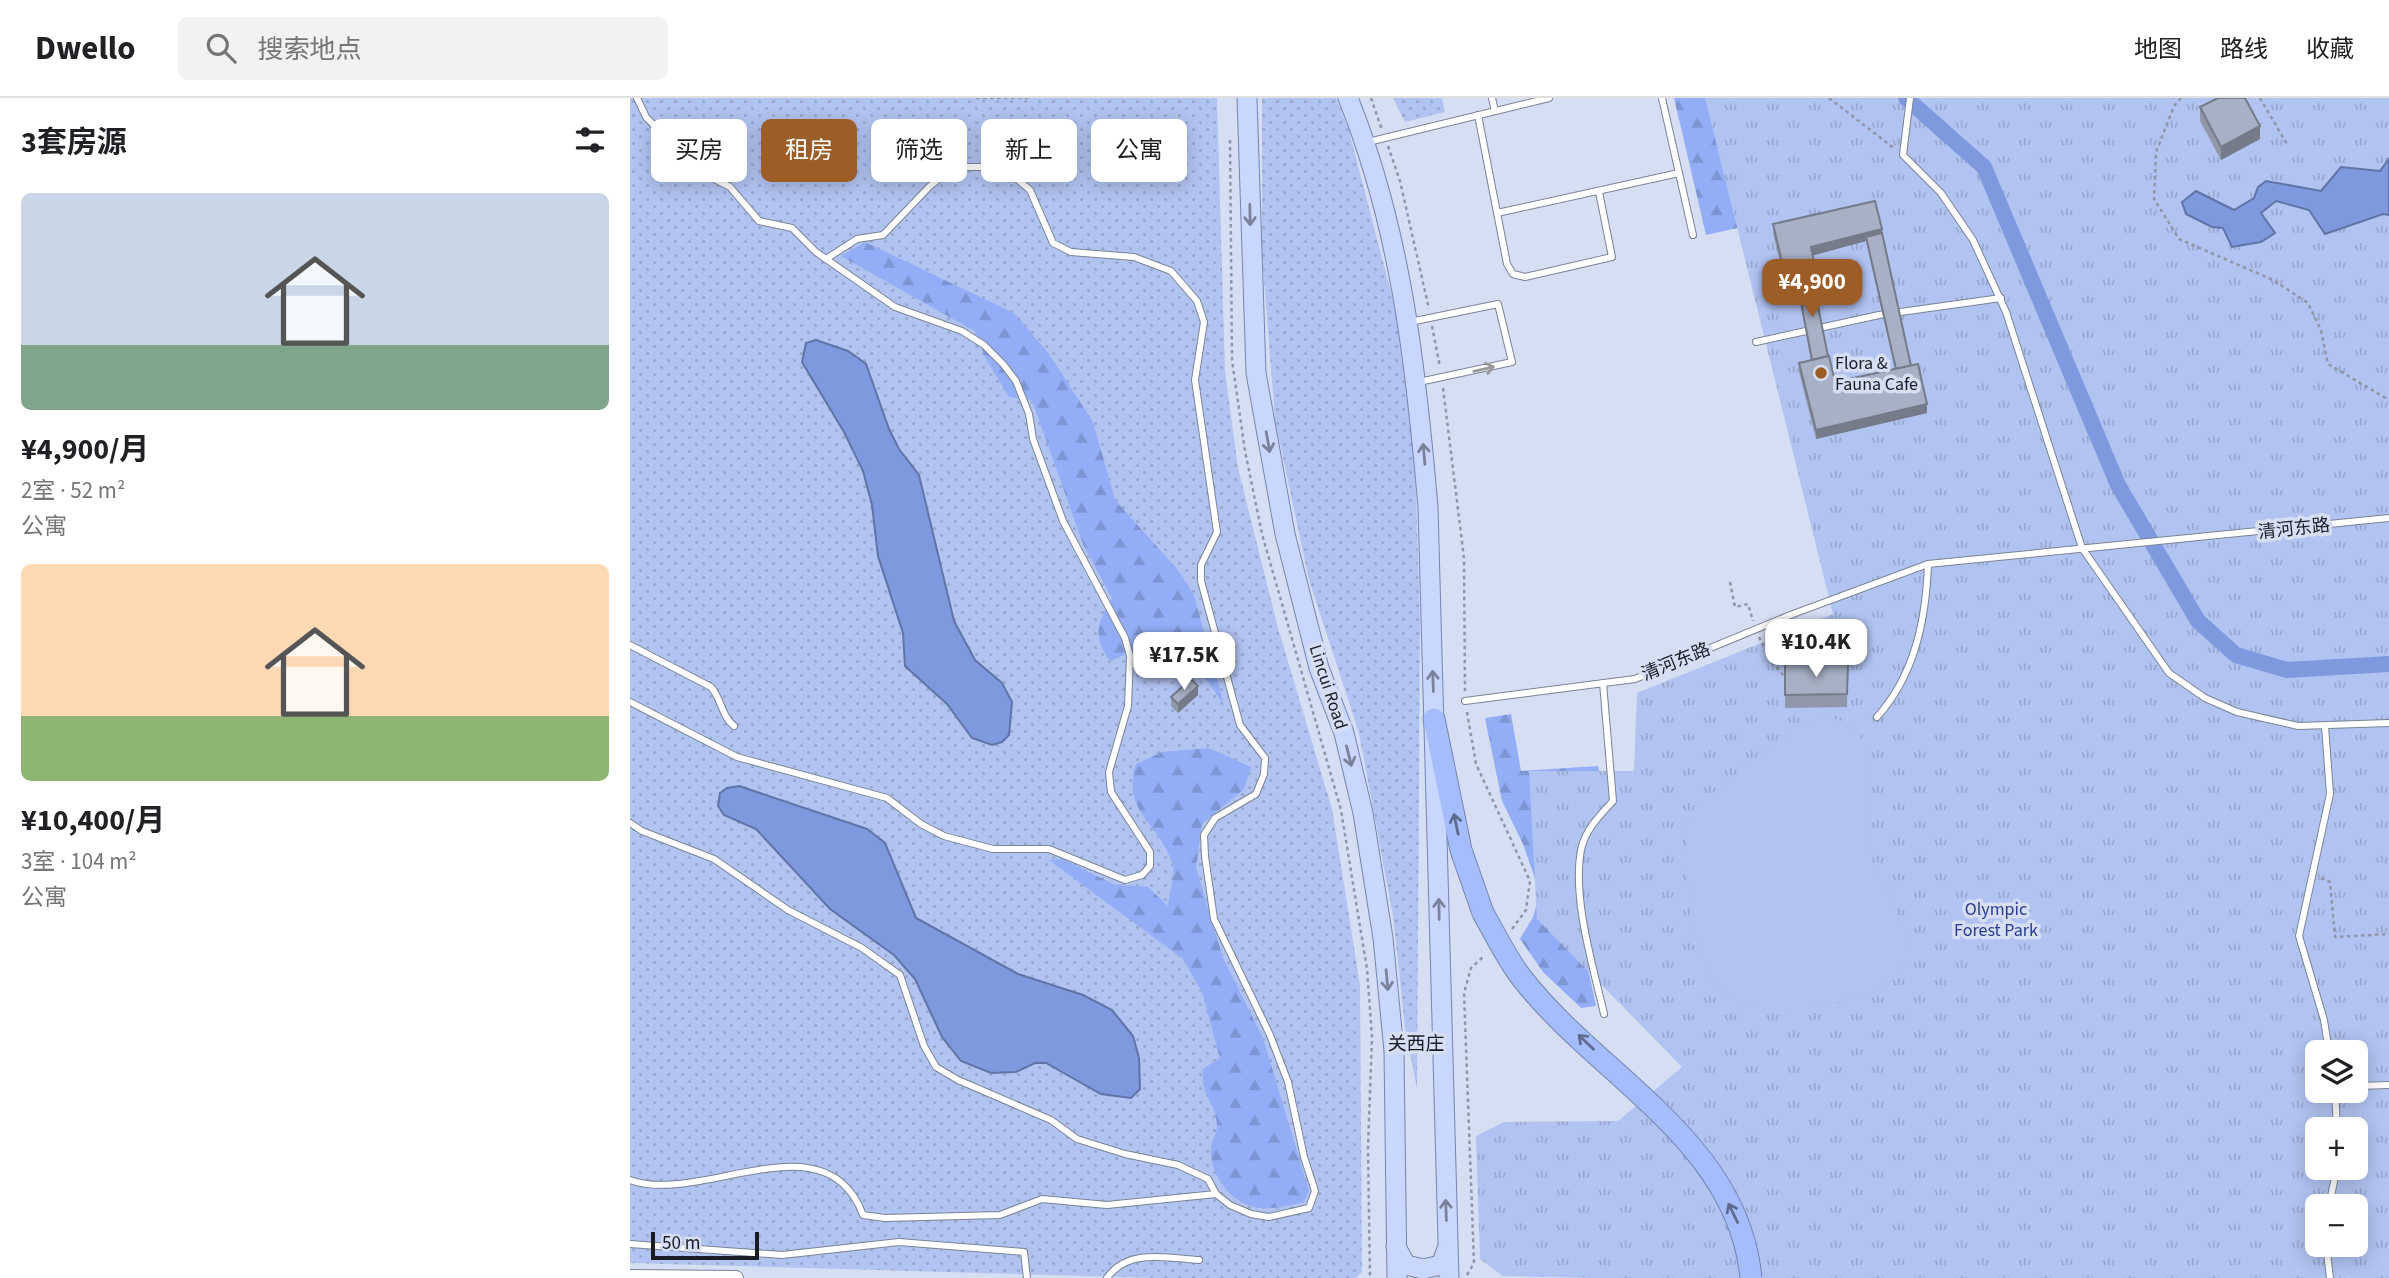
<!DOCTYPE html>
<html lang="zh">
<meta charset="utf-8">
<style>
:root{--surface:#fff;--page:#f2f2f2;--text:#202124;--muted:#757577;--line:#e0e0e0;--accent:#9d5d26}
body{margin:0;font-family:"Source Sans 3","Noto Sans SC",sans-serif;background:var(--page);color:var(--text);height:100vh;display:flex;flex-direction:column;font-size:26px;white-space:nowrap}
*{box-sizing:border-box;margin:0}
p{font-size:23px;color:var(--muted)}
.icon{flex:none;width:38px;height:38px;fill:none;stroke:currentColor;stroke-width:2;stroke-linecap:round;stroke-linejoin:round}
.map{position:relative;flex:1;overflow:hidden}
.panel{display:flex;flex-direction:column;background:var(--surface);width:630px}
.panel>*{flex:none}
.hud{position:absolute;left:21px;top:21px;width:665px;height:63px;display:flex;gap:14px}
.buttons{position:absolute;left:1675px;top:942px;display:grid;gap:14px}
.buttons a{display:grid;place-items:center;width:63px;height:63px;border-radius:10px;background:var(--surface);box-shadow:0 4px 18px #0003;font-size:35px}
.scale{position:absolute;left:21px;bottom:18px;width:108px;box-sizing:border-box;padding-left:7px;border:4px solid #191c23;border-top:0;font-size:19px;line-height:24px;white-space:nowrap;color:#191c23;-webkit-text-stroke:5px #d6def4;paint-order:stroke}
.price{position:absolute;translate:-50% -60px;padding:0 16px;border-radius:14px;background:#fff;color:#222;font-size:23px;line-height:46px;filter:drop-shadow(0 2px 4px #0008)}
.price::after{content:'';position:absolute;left:50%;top:42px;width:21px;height:16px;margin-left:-10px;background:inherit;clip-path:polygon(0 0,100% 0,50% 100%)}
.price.active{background:var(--accent);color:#fff}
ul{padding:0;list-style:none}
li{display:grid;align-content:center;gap:14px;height:371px;padding:0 21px}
li span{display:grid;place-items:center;height:217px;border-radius:10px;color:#555}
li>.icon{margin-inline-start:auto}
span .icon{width:126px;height:126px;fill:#fffc;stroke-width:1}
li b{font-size:30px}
h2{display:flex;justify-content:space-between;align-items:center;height:84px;padding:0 21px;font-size:30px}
.chip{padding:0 24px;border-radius:10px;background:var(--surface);box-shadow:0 4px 18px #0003;font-size:24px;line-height:63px}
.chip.active{background:var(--accent);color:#fff}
header{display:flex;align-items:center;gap:42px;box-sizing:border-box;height:98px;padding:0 35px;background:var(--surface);border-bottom:2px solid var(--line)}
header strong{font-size:33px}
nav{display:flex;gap:38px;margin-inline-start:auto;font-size:24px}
.search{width:490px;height:63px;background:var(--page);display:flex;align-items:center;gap:18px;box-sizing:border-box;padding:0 24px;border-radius:10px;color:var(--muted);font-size:26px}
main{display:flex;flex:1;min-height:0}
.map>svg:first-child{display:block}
</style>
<header>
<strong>Dwello</strong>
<div class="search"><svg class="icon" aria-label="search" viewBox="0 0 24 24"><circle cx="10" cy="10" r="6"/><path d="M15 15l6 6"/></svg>搜索地点</div>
<nav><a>地图</a><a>路线</a><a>收藏</a></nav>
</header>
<main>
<section class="panel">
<h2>3套房源<svg class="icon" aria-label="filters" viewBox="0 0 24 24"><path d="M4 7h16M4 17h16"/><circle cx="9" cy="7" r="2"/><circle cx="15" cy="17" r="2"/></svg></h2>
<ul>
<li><span style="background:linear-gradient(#c9d6e8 70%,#7fa58c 0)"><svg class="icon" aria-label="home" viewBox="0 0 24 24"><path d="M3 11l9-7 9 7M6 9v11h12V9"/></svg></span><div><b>¥4,900/月</b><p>2室 · 52 m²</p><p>公寓</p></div></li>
<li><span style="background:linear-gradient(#ffd9b3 70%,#8fb573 0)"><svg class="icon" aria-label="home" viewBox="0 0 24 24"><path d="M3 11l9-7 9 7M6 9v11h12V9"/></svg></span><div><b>¥10,400/月</b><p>3室 · 104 m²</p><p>公寓</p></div></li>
</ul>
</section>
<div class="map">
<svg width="1759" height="1180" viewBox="0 0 1759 1180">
<defs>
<pattern id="grass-dots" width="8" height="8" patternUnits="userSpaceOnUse" patternTransform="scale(1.75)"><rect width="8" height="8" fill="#b1c3f1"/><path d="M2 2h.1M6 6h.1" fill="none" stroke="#98a7ce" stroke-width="1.8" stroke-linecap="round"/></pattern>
<pattern id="forest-firs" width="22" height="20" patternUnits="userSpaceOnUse" patternTransform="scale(1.75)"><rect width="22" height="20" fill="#93aef6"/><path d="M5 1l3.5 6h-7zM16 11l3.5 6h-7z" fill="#7e95d3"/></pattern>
<pattern id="park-tufts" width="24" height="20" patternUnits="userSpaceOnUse" patternTransform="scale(1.75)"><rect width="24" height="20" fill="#b1c3f1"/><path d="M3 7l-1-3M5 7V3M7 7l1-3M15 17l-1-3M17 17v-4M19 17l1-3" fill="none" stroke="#98a7ce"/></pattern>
</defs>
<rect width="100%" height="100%" fill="#d6def4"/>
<g fill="url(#grass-dots)">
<path d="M0 0H587L595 273 608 370 648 530 702 711 730 887 732 1174 726 1180H525L0 1165Z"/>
<path d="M632 0H706L719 33 765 210 785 360 790 530 787 991 775 929 763 818 729 635 679 482 645 322 632 156Z"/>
<path d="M763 0H812L815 14 775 24Z"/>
</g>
<g fill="url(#forest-firs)">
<path d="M1044 0H1190L1117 128 1076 137Z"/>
<path d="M235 144 384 215 419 256 463 324 485 402 548 472 564 497 594 607C576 581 557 548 521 548 508 549 491 559 480 563 462 538 467 525 482 500L453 446 402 302 379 299 355 259 346 234 211 158Z"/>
<path d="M881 616 891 673 968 668 973 700 941 790 966 908 951 910 913 874 890 841 903 819 910 795 893 746 872 703 855 620Z"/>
<path d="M579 650 621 669 614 691 572 726 566 770 593 860 633 940 679 1093 674 1104C661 1107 645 1111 631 1110 602 1108 579 1077 581 1049 582 1042 587 1035 587 1028 587 1005 570 999 573 971L590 960 572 894 553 861 419 762 433 761 483 786 518 789 538 808C539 796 546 775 542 764 529 726 491 713 506 666L532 654Z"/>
</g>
<path fill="url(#park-tufts)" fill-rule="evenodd" d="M1075 0H1759V1180H967L873 1178 850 1161 846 1038 874 1024 988 1023 1052 969 907 821 899 673H1004L1007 595 1203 516ZM1687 954H1726V992H1687ZM1687 1031H1726V1069H1687ZM1687 1108H1726V1146H1687Z"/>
<path fill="#b1c3f1" d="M1196 618C1210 622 1223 627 1231 640 1253 679 1230 728 1245 770 1255 798 1285 832 1276 863 1263 906 1146 919 1110 906 1106 904 1101 899 1098 896 1093 893 1084 889 1081 884 1065 863 1048 740 1060 718 1069 702 1148 642 1167 631 1176 626 1186 622 1196 618Z"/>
<g fill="#7f99df" stroke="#6074a7" stroke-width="2">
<path d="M1759 61V117L1753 116 1695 136 1679 112 1646 103 1631 115 1645 135 1631 144 1602 149 1593 130 1582 129 1556 116 1552 104 1566 93 1604 112 1624 100 1628 89 1636 83 1691 93 1711 69 1750 73Z"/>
<path d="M186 242 218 253 236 266 259 331 269 351 289 377 324 523 345 562 372 585 382 604 379 637 372 644 362 647 342 640 317 606 275 568 273 535 248 458 242 407 233 373 214 334 172 264 176 245Z"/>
<path d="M109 688 237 731 255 745 286 820 388 876 453 897 482 912 503 938 509 960 510 991 501 1000 471 996 416 965H405L386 974 361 975 331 963 312 939 285 881 264 857 200 811 126 731 94 717 88 708 90 695 97 690Z"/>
</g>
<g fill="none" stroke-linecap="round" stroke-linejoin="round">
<path stroke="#7f99df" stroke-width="16" d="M1276 0 1354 69 1488 387 1568 523 1606 557 1657 572 1759 566"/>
<g stroke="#7b8396" stroke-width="8">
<g id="service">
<path d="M862 0 865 13"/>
<path d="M1032 0 1063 137"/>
<path d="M1280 0 1273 57 1311 95 1343 142 1376 214 1452 450 1539 575 1575 600 1607 614 1668 628 1759 625"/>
<path d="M848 17 877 166 883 176 895 179 982 159 969 94"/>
<path d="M738 44 919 0"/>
<path d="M867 115 1049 75"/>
<path d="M780 224 868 206 882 264 789 284"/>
<path d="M1126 244 1249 217 1371 200"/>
<path d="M0 547 81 589C92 602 91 617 104 628"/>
<path d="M973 585 983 703C970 717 955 732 951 752 942 800 963 868 974 916"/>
<path d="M835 603 1005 581 1163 516 1298 466 1759 420"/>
<path d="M0 604 107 659 257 700 291 726 314 738 363 751H419L495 782 512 777 520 768V754L481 694 479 674 498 608 500 558 495 540 433 423 403 341 399 316 386 283 373 266 354 247 332 233 265 209 186 154 162 130 129 123 100 89 54 65 38 42 16 19 7 0"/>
<path d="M1247 619C1285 577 1296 521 1298 466"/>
<path d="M1695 628 1700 696 1669 838 1694 922 1699 954"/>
<path d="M0 725 12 733 84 761 158 812 232 850 270 877 294 948 306 969 328 982 421 1022 447 1041 495 1056 548 1067 578 1081 586 1096 600 1107 621 1116 639 1119 679 1110 685 1093 674 1059 658 984 640 937 584 821 575 758 574 737 585 720 626 696 634 676 635 660 610 627 571 483V467L587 434 565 282 574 224 567 203 541 173 504 159 441 154 423 145 400 92 381 76 352 69H323L299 89 253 137 227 141 196 161"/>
<path d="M1726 988 1759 987"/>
<path d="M1705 992 1707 1031"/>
<path d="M0 1082C71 1108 196 1017 233 1117L255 1120 370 1117 412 1101 477 1107 586 1096"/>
<path d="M1699 1108 1707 1069"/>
<path d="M0 1146 152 1157 269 1144 394 1154 397 1180"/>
<path d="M1696 1146 1700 1180"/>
<path d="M477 1180C498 1150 537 1160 569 1162"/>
</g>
</g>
<g stroke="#7b8396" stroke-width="16">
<path id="tertiary" d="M0 1179 106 1180"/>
</g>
<g stroke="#7485b1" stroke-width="21">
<g id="primary">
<path d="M617 0 626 275 655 436 689 570 714 635 733 715 753 840 764 953 767 1180"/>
<path d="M718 0C771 131 786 269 798 409L819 1180"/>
<path d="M766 1149 776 1167 793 1171 811 1167 817 1151"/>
</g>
</g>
<g stroke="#7485b1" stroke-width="23">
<path id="motorway" d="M804 621 831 752 853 815"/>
</g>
<g stroke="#9096a7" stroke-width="2.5" stroke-dasharray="3.5 3.5" stroke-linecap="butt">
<path d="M346 0H399"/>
<path d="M741 0 752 32"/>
<path d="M1199 0 1265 51"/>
<path d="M1551 0 1544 8 1526 54 1524 101 1549 141 1643 182 1678 205 1691 232 1698 266 1759 302"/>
<path d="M1630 0 1658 48"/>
<path d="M600 42 602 262 615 353 632 436 711 712 737 871 742 939 738 1050 740 1180"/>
<path d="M758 48 770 83 799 211"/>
<path d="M802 228 810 269"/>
<path d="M813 290 834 460 835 593"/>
<path d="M1100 484 1105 509 1118 506 1123 523"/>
<path d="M1129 539 1142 564 1155 579"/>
<path d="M837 614 846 666 900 783 896 812 882 831"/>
<path d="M1691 780 1700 784 1705 839 1759 836"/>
<path d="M837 1177 844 1165 834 895 841 870 855 857"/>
</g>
<use href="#service" stroke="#fff" stroke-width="6"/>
<use href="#tertiary" stroke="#fff" stroke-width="14"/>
<use href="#primary" stroke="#c9d7fe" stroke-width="19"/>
<use href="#motorway" stroke="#a5bdfd" stroke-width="21"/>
<g stroke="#7485b1" stroke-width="23" stroke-linecap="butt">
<path id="motorway-bridge" d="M853 815C865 836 876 859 891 879 967 978 1108 1042 1121 1180"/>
</g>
<use href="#motorway-bridge" stroke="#a5bdfd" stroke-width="21"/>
</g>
<g fill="#9097a9" fill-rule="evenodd">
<path d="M1570 9 1630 41 1591 62 1570 23Z"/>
<path d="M1143 126 1252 135 1281 268 1297 315 1186 341 1169 274V265L1181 262 1167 187 1156 190 1143 135ZM1236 143 1265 271 1205 284 1198 258 1183 184 1186 183 1183 157Z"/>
<path d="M1155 566H1218L1217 609 1155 610Z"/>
<path d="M568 597 548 615 541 608V599Z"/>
</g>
<g fill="#757b89">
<path d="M1630 28V41L1591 62V49Z"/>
<path d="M1252 131V139H1236V143L1181 158V149Z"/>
<path d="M1186 174V183L1167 187V183V187L1156 190V181Z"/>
<path d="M1297 306V315L1186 341V332Z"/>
<path d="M568 588V597L548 615V606Z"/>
</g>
<g fill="#a7b0c4" stroke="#757b89" stroke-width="2">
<path d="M1588 0H1615L1630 28 1591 49 1570 9Z"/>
<path d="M1245 103 1252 131 1181 149 1186 174 1156 181 1143 126Z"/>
<path d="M1252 135 1281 268 1266 271 1236 139Z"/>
<path d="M1182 179 1198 258 1182 262 1167 183Z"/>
<path d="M1199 258 1205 284 1288 266 1297 306 1186 332 1169 265Z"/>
<path d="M1155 566H1218L1217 596 1155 597Z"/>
<path d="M561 581 568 588 548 606 541 599Z"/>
</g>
<defs><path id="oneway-shaft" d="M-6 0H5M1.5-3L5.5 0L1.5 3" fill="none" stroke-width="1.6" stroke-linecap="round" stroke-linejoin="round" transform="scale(1.75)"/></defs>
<g stroke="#7a839b">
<use href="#oneway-shaft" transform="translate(620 117) rotate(89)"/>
<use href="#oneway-shaft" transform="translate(638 344) rotate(80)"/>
<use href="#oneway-shaft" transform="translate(794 356) rotate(-95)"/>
<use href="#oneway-shaft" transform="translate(803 583) rotate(-92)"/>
<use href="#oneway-shaft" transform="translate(719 658) rotate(76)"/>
<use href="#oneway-shaft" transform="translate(809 811) rotate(-91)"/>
<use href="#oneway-shaft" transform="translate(757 882) rotate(85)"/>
<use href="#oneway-shaft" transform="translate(816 1112) rotate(-92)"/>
</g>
<use stroke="#98999c" href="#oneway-shaft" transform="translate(854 271) rotate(-13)"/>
<g stroke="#5f6c90">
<use href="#oneway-shaft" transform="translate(826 726) rotate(-102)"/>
<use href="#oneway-shaft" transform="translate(956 944) rotate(-136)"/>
<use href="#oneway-shaft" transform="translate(1103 1115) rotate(-116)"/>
</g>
<circle fill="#9d5d26" stroke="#d6def4" stroke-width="2.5" cx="1191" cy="275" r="7"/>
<g text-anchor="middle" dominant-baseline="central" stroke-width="7" stroke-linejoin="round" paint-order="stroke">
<g font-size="18" fill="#191c23" stroke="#d6def4" text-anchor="start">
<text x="1205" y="265">Flora &amp;<tspan x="1205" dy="21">Fauna Cafe</tspan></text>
</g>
<g font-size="18" fill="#191c23" stroke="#d6def4">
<text transform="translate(1664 431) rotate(-6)">清河东路</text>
<text transform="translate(1046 564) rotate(-22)">清河东路</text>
<text transform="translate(698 589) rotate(72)">Lincui Road</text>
</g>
<g font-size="18" fill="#273d8f" stroke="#d6def4">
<text x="1366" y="811">Olympic<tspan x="1366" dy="21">Forest Park</tspan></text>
</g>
<g font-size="19" fill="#191c23" stroke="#d6def4">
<text x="786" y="946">关西庄</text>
</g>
</g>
</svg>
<div class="buttons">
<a><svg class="icon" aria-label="layers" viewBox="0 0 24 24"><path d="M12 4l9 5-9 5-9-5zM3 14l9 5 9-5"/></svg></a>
<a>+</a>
<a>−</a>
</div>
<div class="scale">50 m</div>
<b class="price active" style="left:1182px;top:221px">¥4,900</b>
<b class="price" style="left:1186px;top:581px">¥10.4K</b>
<b class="price" style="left:554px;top:594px">¥17.5K</b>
<div class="hud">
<a class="chip">买房</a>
<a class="chip active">租房</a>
<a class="chip">筛选</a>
<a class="chip">新上</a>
<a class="chip">公寓</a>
</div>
</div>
</main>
